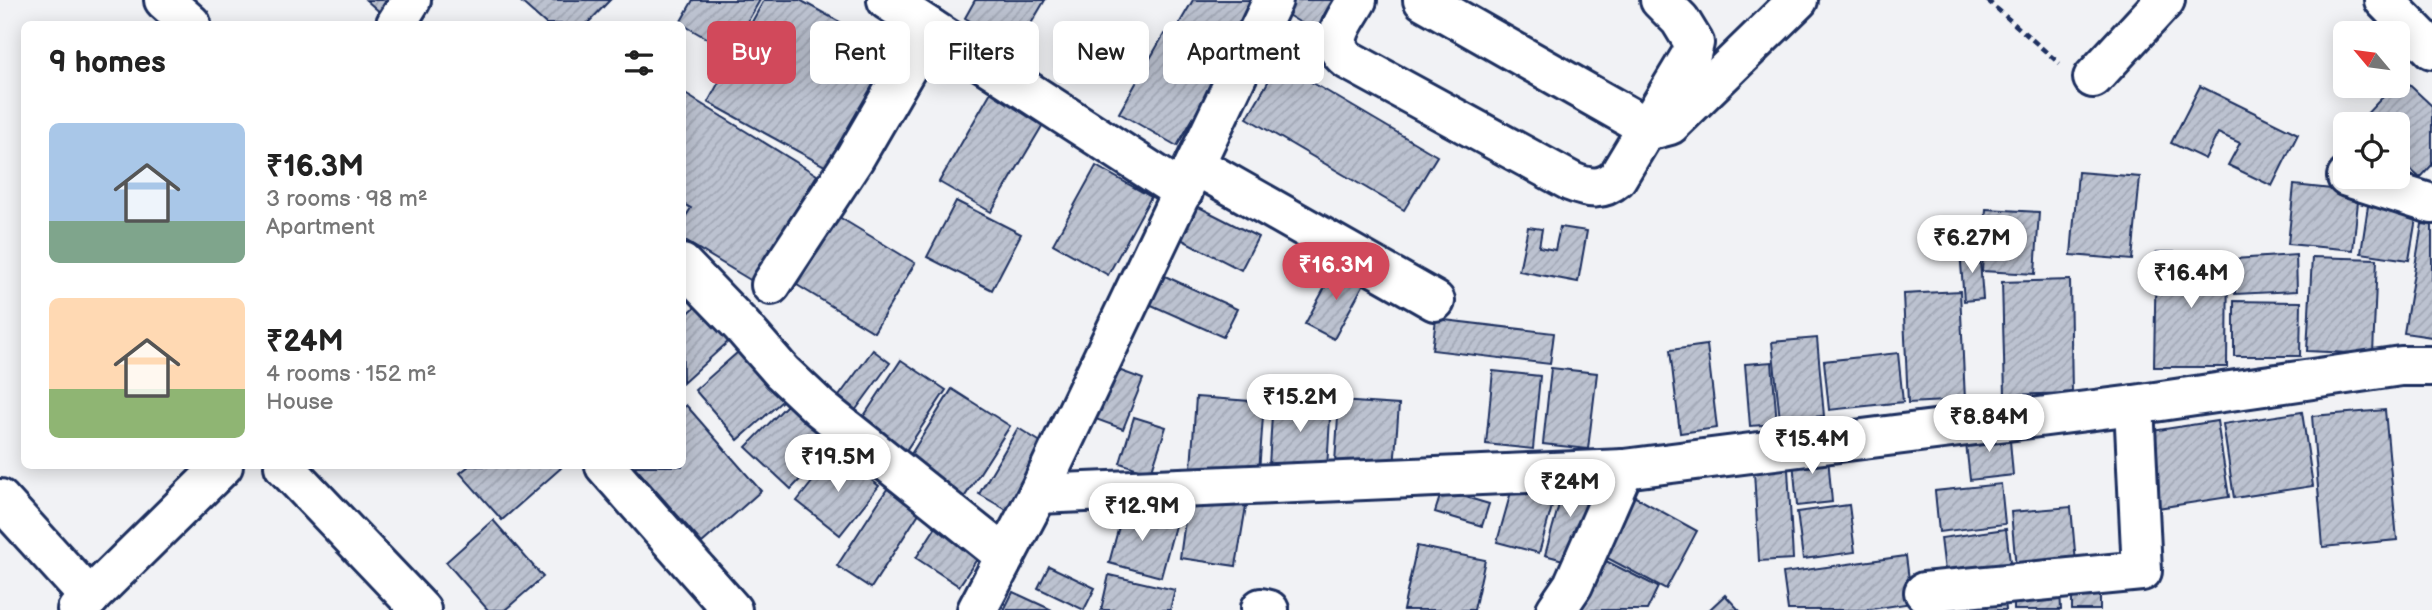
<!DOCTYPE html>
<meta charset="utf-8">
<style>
:root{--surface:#fff;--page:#f2f2f2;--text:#222;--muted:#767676;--accent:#d1495b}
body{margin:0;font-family:"Balsamiq Sans",sans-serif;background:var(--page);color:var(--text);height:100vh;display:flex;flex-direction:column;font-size:26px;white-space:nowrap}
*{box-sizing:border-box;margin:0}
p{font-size:23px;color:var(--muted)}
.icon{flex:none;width:38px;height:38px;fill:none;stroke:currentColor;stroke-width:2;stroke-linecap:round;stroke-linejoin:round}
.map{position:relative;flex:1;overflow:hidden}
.drawer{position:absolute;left:21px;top:21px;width:665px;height:448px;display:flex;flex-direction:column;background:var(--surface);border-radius:10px;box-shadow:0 4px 18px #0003}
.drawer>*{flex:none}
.top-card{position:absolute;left:707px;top:21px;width:665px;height:63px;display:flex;gap:14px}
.needle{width:46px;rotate:299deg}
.fabs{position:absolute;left:2333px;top:21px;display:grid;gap:14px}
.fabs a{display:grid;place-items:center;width:77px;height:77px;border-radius:10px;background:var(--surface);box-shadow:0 4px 18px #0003;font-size:35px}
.price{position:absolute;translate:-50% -60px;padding:0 16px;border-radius:24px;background:#fff;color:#222;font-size:23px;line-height:46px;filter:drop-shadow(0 2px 4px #0008)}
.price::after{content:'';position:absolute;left:50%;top:42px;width:21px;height:16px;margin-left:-10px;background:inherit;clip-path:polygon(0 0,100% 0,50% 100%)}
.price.current{background:var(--accent);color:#fff}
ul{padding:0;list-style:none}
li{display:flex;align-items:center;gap:21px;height:175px;padding:0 28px}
li span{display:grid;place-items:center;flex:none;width:196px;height:140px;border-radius:10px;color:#555}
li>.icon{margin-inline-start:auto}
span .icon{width:84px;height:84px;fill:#fffc;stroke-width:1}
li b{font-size:30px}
h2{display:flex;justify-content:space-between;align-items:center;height:84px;padding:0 28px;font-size:30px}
.pill{padding:0 24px;border-radius:10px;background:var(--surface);box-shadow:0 4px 18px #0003;font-size:24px;line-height:63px}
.pill.current{background:var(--accent);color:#fff}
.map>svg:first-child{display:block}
</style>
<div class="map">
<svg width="2432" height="610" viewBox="0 0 2432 610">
<defs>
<pattern id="building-hatch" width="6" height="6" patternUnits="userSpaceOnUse" patternTransform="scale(1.75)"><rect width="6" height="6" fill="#bcc2d0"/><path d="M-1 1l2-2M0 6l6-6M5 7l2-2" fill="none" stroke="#a1a7b5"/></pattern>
</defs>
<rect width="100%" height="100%" fill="#f1f2f5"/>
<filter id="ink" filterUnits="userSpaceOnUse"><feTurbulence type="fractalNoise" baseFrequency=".0143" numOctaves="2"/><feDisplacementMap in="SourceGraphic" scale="14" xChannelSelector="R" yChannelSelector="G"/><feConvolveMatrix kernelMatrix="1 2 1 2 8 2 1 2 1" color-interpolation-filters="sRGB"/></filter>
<g filter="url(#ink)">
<g fill="url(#building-hatch)" stroke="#1b2f5e" stroke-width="2">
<path d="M366 0H394L382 14Z"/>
<path d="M519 0H610L587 24H546Z"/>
<path d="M693 0H760L730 52 680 23Z"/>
<path d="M764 0H800L894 52 830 169 708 102Z"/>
<path d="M975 0H1045L1016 49 965 18Z"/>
<path d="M1193 0H1260L1225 60 1175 31Z"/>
<path d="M1294 0H1335L1316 32 1286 14Z"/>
<path d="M1164 34 1201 55 1209 66 1220 72 1177 146 1119 113Z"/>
<path d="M1279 63 1437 156 1404 210 1247 118Z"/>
<path d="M2401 77 2432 106V165L2420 178 2398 158V124L2359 122 2393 86H2398V81Z"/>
<path d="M2200 86 2298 134 2272 186 2228 165 2240 143 2218 133 2205 159 2171 143Z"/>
<path d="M992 90 1045 121 991 212 939 182Z"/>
<path d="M682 92 817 175 752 281 682 239V222L691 208 682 203Z"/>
<path d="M1096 166 1151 197 1108 275 1053 244Z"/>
<path d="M2078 172 2140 177 2132 260 2071 255Z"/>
<path d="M2294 185 2359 192 2353 250 2288 244Z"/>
<path d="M2369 199 2418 206 2409 260 2361 253Z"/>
<path d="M1185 200 1258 237 1241 270 1169 233Z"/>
<path d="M956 201 1021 234 992 290 927 257Z"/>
<path d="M1986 209 2039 212 2035 274 1982 271Z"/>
<path d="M839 217 915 263 874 332 797 285Z"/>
<path d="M2422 224 2432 225V337L2404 333Z"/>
<path d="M1528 227 1542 229 1539 247 1555 250 1560 227 1587 231 1578 282 1519 271Z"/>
<path d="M1979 249 1983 299 1964 301 1960 251Z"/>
<path d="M2156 252 2228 253 2227 367H2154Z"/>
<path d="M2296 255 2297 291 2235 294 2234 259Z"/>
<path d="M2312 257 2377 259 2373 354 2307 351Z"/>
<path d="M1337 265 1366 280 1334 339 1305 324Z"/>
<path d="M1154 271 1237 309 1223 337 1140 300Z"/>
<path d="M2070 280 2072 393 2005 395 2002 282Z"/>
<path d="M1960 291 1965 400 1908 403 1903 294Z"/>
<path d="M2234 301 2301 302 2300 356H2234Z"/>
<path d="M696 306 729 341 683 383 682 319Z"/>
<path d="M1436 319 1554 333 1550 364 1432 350Z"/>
<path d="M1817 338 1824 416 1780 420 1772 342Z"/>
<path d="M746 345 789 395 738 440 695 390Z"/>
<path d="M1707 345 1717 428 1680 433 1670 350Z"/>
<path d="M873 350 890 363 849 419 831 407Z"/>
<path d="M1898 353 1903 402 1829 410 1824 361Z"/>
<path d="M901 360 946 390 901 458 856 428Z"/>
<path d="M1772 362 1777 424 1750 426 1745 364Z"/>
<path d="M1113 368 1143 379 1123 429 1093 418Z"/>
<path d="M1551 368 1597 373 1588 449 1543 444Z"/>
<path d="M1493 371 1540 376 1533 449 1486 444Z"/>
<path d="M952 389 1010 426 958 507 901 470Z"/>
<path d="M1196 397 1264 402 1259 472 1191 468Z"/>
<path d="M1273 398 1331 401 1327 469 1269 466Z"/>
<path d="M1339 401 1399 405 1394 468 1335 463Z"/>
<path d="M789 403 833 445 791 489 746 447Z"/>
<path d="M686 405 761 491 702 543 634 466H682V409Z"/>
<path d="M2385 410 2397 540 2323 547 2312 416Z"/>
<path d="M2302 412 2313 486 2234 498 2223 424Z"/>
<path d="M1134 417 1166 427 1151 473 1120 463Z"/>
<path d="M2217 421 2229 497 2151 509 2139 433Z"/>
<path d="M1018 428 1049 447 1010 512 979 494Z"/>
<path d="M2009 429 2013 475 1970 480 1965 434Z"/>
<path d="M1827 446 1832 502 1797 506 1792 449Z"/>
<path d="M1787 451 1793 559 1759 561 1753 453Z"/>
<path d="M836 452 879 486 840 535 797 501Z"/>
<path d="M469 466H559L561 468 502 520 460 473Z"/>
<path d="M1516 474 1558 485 1539 553 1497 542Z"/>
<path d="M1567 475 1596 483 1574 563 1545 555Z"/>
<path d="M2001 484 2005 524 1939 532 1935 491Z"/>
<path d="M887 489 921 510 871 588 837 566Z"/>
<path d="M1442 490 1489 504 1482 526 1435 512Z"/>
<path d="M1630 494 1697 531 1666 589 1598 553Z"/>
<path d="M1188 498 1246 506 1236 566 1180 558Z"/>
<path d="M1849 505 1855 552 1803 559 1797 512Z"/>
<path d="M2071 507 2077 574 2017 580 2011 512Z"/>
<path d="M1124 508 1176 522 1161 577 1109 563Z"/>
<path d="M941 519 985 547 959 586 916 558Z"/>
<path d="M493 520 543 577 505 610H488L446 562Z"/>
<path d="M2006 529 2012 579 1947 588 1941 538Z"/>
<path d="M1417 546 1485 560 1474 610H1403Z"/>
<path d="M1592 554 1658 587 1647 610H1563Z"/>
<path d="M1906 556 1912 603 1865 610H1788L1783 573Z"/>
<path d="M1049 566 1095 588 1084 610 1038 588Z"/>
<path d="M1109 575 1175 590 1170 610H1101Z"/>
<path d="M2060 587 2061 610H2014V588Z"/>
<path d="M2004 590 2006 610H1958L1956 595Z"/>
<path d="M1013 592 1052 610H1004Z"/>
<path d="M2072 594 2100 595V610H2072Z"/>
<path d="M1725 595 1739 610H1709Z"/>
</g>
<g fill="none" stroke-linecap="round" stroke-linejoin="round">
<g stroke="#1b2f5e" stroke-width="44">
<g id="minor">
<path d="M164 0 191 24"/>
<path d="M887 0 1183 192"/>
<path d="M1357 0C1346 20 1325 42 1348 60L1572 182C1589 189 1602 191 1617 178L1691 55 1694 43 1680 20 1660 0"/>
<path d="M1423 0 1638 122 1655 129 1670 125 1798 0"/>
<path d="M2384 0 2432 49"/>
<path d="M396 24 411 0"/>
<path d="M2093 78 2165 0"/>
<path d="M1195 165 1435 301"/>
<path d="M2347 177 2432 204"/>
<path d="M682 264 741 325 782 372 820 408 1005 556"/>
<path d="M771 285 854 159 930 28"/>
<path d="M284 466 421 610"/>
<path d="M605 466 732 610"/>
<path d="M1038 494 1624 469 2134 405 2401 366H2432"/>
<path d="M0 499 90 598"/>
<path d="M1924 592 2142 571 2134 405"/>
<path d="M1261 608 1269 610"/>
<path d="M77 610 223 466"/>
<path d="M977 610 1038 494 1273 0"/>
<path d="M1556 610 1573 585 1624 469"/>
</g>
</g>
<path stroke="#1b2f5e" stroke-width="4.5" stroke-dasharray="7 5" stroke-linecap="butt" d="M1987 0 2060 64"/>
<use href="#minor" stroke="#fff" stroke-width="38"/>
</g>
</g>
</svg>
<div class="fabs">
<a><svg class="needle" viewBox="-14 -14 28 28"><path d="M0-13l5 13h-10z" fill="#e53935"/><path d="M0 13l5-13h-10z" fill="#767676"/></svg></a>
<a><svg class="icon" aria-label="locate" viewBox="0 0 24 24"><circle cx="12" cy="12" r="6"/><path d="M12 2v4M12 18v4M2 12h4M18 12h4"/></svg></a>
</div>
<b class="price" style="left:1972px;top:275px">₹6.27M</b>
<b class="price current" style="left:1336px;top:302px">₹16.3M</b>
<b class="price" style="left:2191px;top:310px">₹16.4M</b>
<b class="price" style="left:1300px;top:434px">₹15.2M</b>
<b class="price" style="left:1989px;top:454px">₹8.84M</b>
<b class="price" style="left:1812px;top:476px">₹15.4M</b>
<b class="price" style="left:838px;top:494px">₹19.5M</b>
<b class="price" style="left:1570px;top:519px">₹24M</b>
<b class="price" style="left:1142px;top:543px">₹12.9M</b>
<div class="top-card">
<a class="pill current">Buy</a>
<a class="pill">Rent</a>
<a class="pill">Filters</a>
<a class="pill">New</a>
<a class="pill">Apartment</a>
</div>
<section class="drawer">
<h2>9 homes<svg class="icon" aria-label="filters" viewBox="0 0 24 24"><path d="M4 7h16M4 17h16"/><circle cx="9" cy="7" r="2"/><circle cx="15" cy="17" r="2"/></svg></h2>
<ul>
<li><span style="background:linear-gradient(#a9c7e8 70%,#7fa58c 0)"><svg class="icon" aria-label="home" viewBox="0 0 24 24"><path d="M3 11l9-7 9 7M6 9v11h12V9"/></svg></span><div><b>₹16.3M</b><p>3 rooms · 98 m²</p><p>Apartment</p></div></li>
<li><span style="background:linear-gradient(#ffd9b3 65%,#8fb573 0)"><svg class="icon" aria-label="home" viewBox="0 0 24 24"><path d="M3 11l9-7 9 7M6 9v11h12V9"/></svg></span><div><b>₹24M</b><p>4 rooms · 152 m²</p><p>House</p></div></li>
</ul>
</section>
</div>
